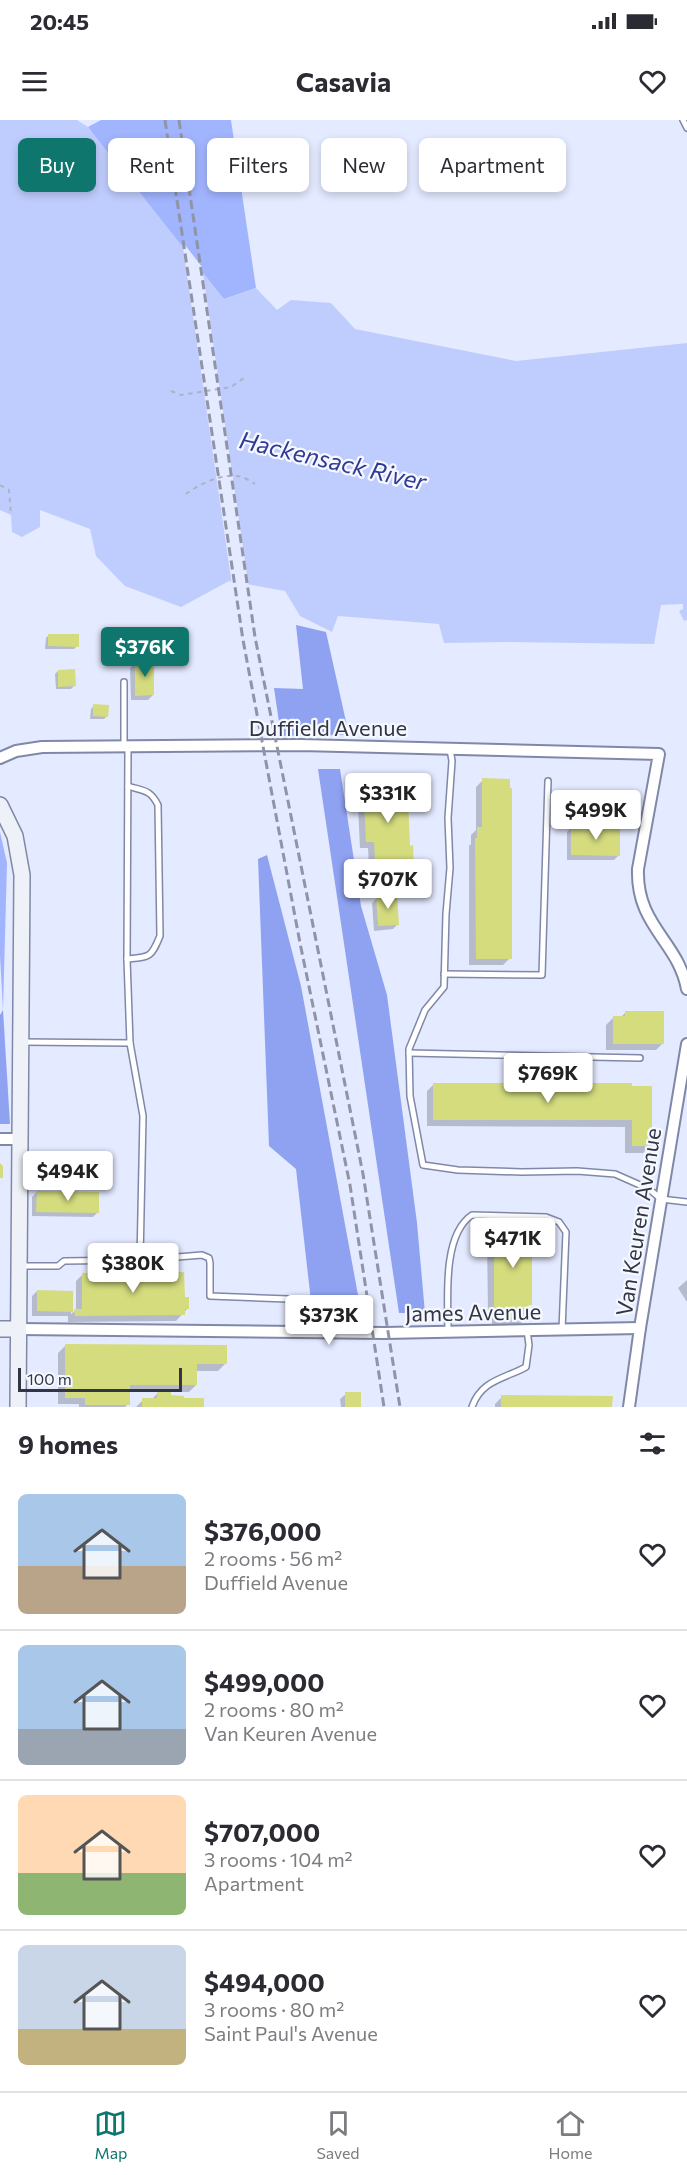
<!DOCTYPE html>
<meta charset="utf-8">
<style>
:root{--surface:#fff;--page:#f2f2f3;--text:#2b2b33;--muted:#7c7c81;--line:#e1e1e2;--accent:#0f766e}
body{margin:0;font-family:Commissioner,sans-serif;background:var(--page);color:var(--text);height:100vh;display:flex;flex-direction:column;font-size:22px;white-space:nowrap}
*{box-sizing:border-box;margin:0}
p{font-size:20px;color:var(--muted)}
.icon{flex:none;width:33px;height:33px;fill:none;stroke:currentColor;stroke-width:2;stroke-linecap:round;stroke-linejoin:round}
.map{position:relative;height:1287px;overflow:hidden}
.details{display:flex;flex-direction:column;background:var(--surface);flex:1}
.details>*{flex:none}
.guide{position:absolute;left:18px;top:18px;width:651px;height:54px;display:flex;gap:12px}
.scale{position:absolute;left:18px;bottom:15px;width:164px;box-sizing:border-box;padding-left:6px;border:3px solid #323543;border-top:0;font-size:16px;line-height:21px;white-space:nowrap;color:#323543;-webkit-text-stroke:4px #f6f8ff;paint-order:stroke}
.price{position:absolute;translate:-50% -51px;padding:0 14px;border-radius:6px;background:#fff;color:#222;font-size:20px;line-height:39px;filter:drop-shadow(0 2px 3px #0008)}
.price::after{content:'';position:absolute;left:50%;top:36px;width:18px;height:14px;margin-left:-9px;background:inherit;clip-path:polygon(0 0,100% 0,50% 100%)}
.price.current{background:var(--accent);color:#fff}
ul{padding:0;list-style:none}
li{display:flex;align-items:center;gap:18px;height:150px;padding:0 18px}
li+li{border-top:2px solid var(--line)}
li span{display:grid;place-items:center;flex:none;width:168px;height:120px;border-radius:9px;color:#555}
li>.icon{margin-inline-start:auto}
span .icon{width:72px;height:72px;fill:#fffc;stroke-width:1}
li b{font-size:26px}
h2{display:flex;justify-content:space-between;align-items:center;height:72px;padding:0 18px;font-size:26px}
.pill{padding:0 21px;border-radius:9px;background:var(--surface);box-shadow:0 3px 9px #0003;font-size:21px;line-height:54px}
.pill.current{background:var(--accent);color:#fff}
.status{display:flex;justify-content:space-between;align-items:center;height:42px;padding:0 30px;background:var(--surface);direction:ltr}
.status svg{height:16px;fill:currentColor}
header{display:flex;justify-content:space-between;align-items:center;height:78px;padding:0 18px;background:var(--surface);font-size:27px;font-weight:700}
.tab-bar{display:flex;justify-content:space-around;align-items:center;height:84px;border-top:2px solid var(--line);background:var(--surface);font-size:16px;color:var(--muted)}
.tab-bar a{display:grid;justify-items:center;gap:3px}
.tab-bar .current{color:var(--accent)}
.map>svg:first-child{display:block}
</style>
<div class="status"><b>20:45</b><svg viewBox="0 0 49 12"><path d="M0 12V9h3v3zM5 12V6h3v6zM10 12V3h3v9zM15 12V0h3v12zM26 1h20v11H26zM47 4h2v5h-2z"/></svg></div>
<header><svg class="icon" aria-label="menu" viewBox="0 0 24 24"><path d="M4 6h16M4 12h16M4 18h16"/></svg>Casavia<svg class="icon" aria-label="heart" viewBox="0 0 24 24"><path d="M12 20l-8-8c-3-5 5-10 8-4 3-6 11-1 8 4z"/></svg></header>
<div class="map">
<svg width="687" height="1287" viewBox="0 0 687 1287">
<rect width="100%" height="100%" fill="#e4eaff"/>
<g fill="#a1b4fe">
<path d="M101 0H231L256 168 224 179 181 134 88 7Z"/>
<path d="M0 712 7 743 3 890 0 836Z"/>
</g>
<g fill="#8fa2f2">
<path d="M296 505 326 512 349 615 281 616 274 568 303 569Z"/>
<path d="M318 649H340L361 786 387 875 417 1103 425 1193H399Z"/>
<path d="M267 735 301 866 363 1202 313 1199 296 1049 269 1026 258 739Z"/>
<path d="M3 890 10 1004H0V895Z"/>
</g>
<path fill="#bfcdfe" d="M0 0H77L88 7 224 179 256 168 277 190 291 180 331 183 355 209 516 241 687 223V500L684 501 679 491 683 489V484L661 485 654 524 503 522 444 523 439 504 338 496 332 512 300 496 285 471 229 461 181 487 125 466 96 436 90 409 40 390V407L22 417 12 412 11 395 0 390Z"/>
<path fill="#e4eaff" d="M182 121 202 147 249 468 232 465Z"/>
<g fill="#0003">
<path d="M49 515 77 526 74 529H45L46 518Z"/>
<path d="M135 543 153 575 148 580H131L130 548Z"/>
<path d="M58 551 74 566 71 569H56L55 554Z"/>
<path d="M94 586 107 596 104 599H90L91 589Z"/>
<path d="M364 660 409 727 412 745 405 752 398 753V756L391 763 370 764 368 728H360L357 667Z"/>
<path d="M483 660 510 838 503 845H469V726L471 724V715L476 710V667Z"/>
<path d="M572 707 619 735 614 740H567V712Z"/>
<path d="M377 778 398 804 393 809 374 811 372 783Z"/>
<path d="M625 893 663 923 656 930H606V905L613 898H620Z"/>
<path d="M434 964 630 965 650 1026 643 1033H625V1007L427 1006V971Z"/>
<path d="M37 1072 98 1092 93 1097 32 1096V1077Z"/>
<path d="M499 1102 530 1184 527 1187V1197L520 1204H492V1193H488L487 1119 492 1114V1109Z"/>
<path d="M83 1154 183 1179 187 1189 176 1201 68 1202V1196H32V1176L37 1171 71 1172V1194L76 1190V1161Z"/>
<path d="M687 1160V1182L678 1168Z"/>
<path d="M65 1226 225 1244 218 1251H196V1265L189 1272H169V1277L202 1287H136L143 1280H151L159 1272 128 1271V1284L125 1287H79V1284H58V1233Z"/>
<path d="M346 1274 360 1287H341L340 1279Z"/>
<path d="M502 1277 610 1287H495V1284Z"/>
</g>
<g fill="#d4dc7e">
<path d="M48 514H79V527L48 526Z"/>
<path d="M154 541V575L135 576V542Z"/>
<path d="M75 549 76 566 58 567V550Z"/>
<path d="M93 584 109 585 108 597 93 596Z"/>
<path d="M407 657 410 726 413 725 414 746 399 747 400 757 376 758 374 722H366L363 659Z"/>
<path d="M482 658 510 659V668H512V839H476L475 718H477V707H482Z"/>
<path d="M571 706H620V736L571 735Z"/>
<path d="M397 774 399 805 378 806 376 776Z"/>
<path d="M625 891H664V924H613V896H625Z"/>
<path d="M433 963H632V966H652V1026H632V1000H433Z"/>
<path d="M0 1043 3 1046V1058H0Z"/>
<path d="M37 1071 99 1072V1093L36 1092Z"/>
<path d="M498 1100H528V1111H532V1185H528V1198H498V1187H494V1111H498Z"/>
<path d="M184 1152 185 1177H189V1189H185V1195L75 1196 74 1189H82V1153Z"/>
<path d="M37 1170 73 1171V1192L37 1191Z"/>
<path d="M65 1224 227 1225V1244H197V1265H130V1285H85V1278H65Z"/>
<path d="M157 1271H171V1275L184 1276V1278H204V1287H142V1278H157Z"/>
<rect x="345" y="1272" width="16" height="15"/>
<path d="M501 1275 613 1276 612 1287H501Z"/>
</g>
<g fill="none" stroke-linecap="round" stroke-linejoin="round">
<g stroke="#7f88a7" stroke-width="8">
<g id="lane">
<path d="M683 0 687 8"/>
<path d="M124 562V626"/>
<path d="M128 628 127 839 130 923 143 996 140 1140"/>
<path d="M450 629 452 641 448 698 450 748 446 794 444 867 425 890 409 929 410 976 423 1045 458 1050 522 1052 577 1051 615 1054 649 1069 661 1079 687 1082"/>
<path d="M127 839C150 837 151 838 160 816L158 685C150 669 143 671 128 666"/>
<path d="M444 854 542 855 548 661"/>
<path d="M22 922 130 923"/>
<path d="M409 933 640 938"/>
<path d="M21 1146H58L64 1141 140 1140 202 1135 209 1138 210 1143V1176L288 1179 294 1184 299 1211"/>
<path d="M448 1212C448 1179 442 1115 472 1095L546 1097 559 1102 566 1112 562 1210"/>
<path d="M472 1287C481 1260 504 1259 526 1247L529 1225 527 1210"/>
</g>
</g>
<g stroke="#7f88a7" stroke-width="14">
<g id="street">
<path d="M0 638 16 631 42 627 301 625 659 634 638 749C636 806 678 821 687 869"/>
<path d="M0 1019H18"/>
<path d="M18 1209 385 1213 640 1208"/>
<path d="M629 1287 640 1208 687 924"/>
</g>
</g>
<g stroke="#7f88a7" stroke-width="18">
<g id="secondary">
<path d="M0 685 15 716 22 755 18 1287"/>
<path d="M0 1209H18"/>
</g>
</g>
<g stroke="#acb1c4" stroke-width="2" stroke-dasharray="4.5 4.5" stroke-linecap="butt">
<path d="M171 271 181 275 231 267 247 256"/>
<path d="M0 365 9 370 11 395"/>
<path d="M186 374C199 364 221 354 237 356 243 356 250 361 255 364"/>
</g>
<use href="#lane" stroke="#fff" stroke-width="5"/>
<use href="#street" stroke="#fff" stroke-width="10"/>
<use href="#secondary" stroke="#eff1f8" stroke-width="15"/>
<g stroke="#9094a6" stroke-width="3" stroke-dasharray="9 4.5" stroke-linecap="butt">
<path d="M165 0 243 520 300 823 350 1065 384 1287"/>
<path d="M179 0 255 517 363 1054 400 1287"/>
</g>
</g>
<g text-anchor="middle" dominant-baseline="central" stroke-width="4.5" stroke-linejoin="round" paint-order="stroke">
<g font-size="22" fill="#323543" stroke="#f6f8ff">
<text x="328" y="607">Duffield Avenue</text>
<text transform="translate(638 1102) rotate(-81)">Van Keuren Avenue</text>
<text transform="translate(473 1192) rotate(-1)">James Avenue</text>
</g>
<g font-size="24" font-style="italic" fill="#303a95" stroke="#f6f8ff">
<text transform="translate(333 340) rotate(13)">Hackensack River</text>
</g>
</g>
</svg>
<div class="scale">100 m</div>
<b class="price current" style="left:145px;top:558px">$376K</b>
<b class="price" style="left:388px;top:704px">$331K</b>
<b class="price" style="left:596px;top:721px">$499K</b>
<b class="price" style="left:388px;top:790px">$707K</b>
<b class="price" style="left:548px;top:984px">$769K</b>
<b class="price" style="left:68px;top:1082px">$494K</b>
<b class="price" style="left:513px;top:1149px">$471K</b>
<b class="price" style="left:133px;top:1174px">$380K</b>
<b class="price" style="left:329px;top:1226px">$373K</b>
<div class="guide">
<a class="pill current">Buy</a>
<a class="pill">Rent</a>
<a class="pill">Filters</a>
<a class="pill">New</a>
<a class="pill">Apartment</a>
</div>
</div>
<section class="details">
<h2>9 homes<svg class="icon" aria-label="filters" viewBox="0 0 24 24"><path d="M4 7h16M4 17h16"/><circle cx="9" cy="7" r="2"/><circle cx="15" cy="17" r="2"/></svg></h2>
<ul>
<li><span style="background:linear-gradient(#a9c7e8 60%,#b9a48a 0)"><svg class="icon" aria-label="home" viewBox="0 0 24 24"><path d="M3 11l9-7 9 7M6 9v11h12V9"/></svg></span><div><b>$376,000</b><p>2 rooms · 56 m²</p><p>Duffield Avenue</p></div><svg class="icon" aria-label="heart" viewBox="0 0 24 24"><path d="M12 20l-8-8c-3-5 5-10 8-4 3-6 11-1 8 4z"/></svg></li>
<li><span style="background:linear-gradient(#a9c7e8 70%,#9aa5b1 0)"><svg class="icon" aria-label="home" viewBox="0 0 24 24"><path d="M3 11l9-7 9 7M6 9v11h12V9"/></svg></span><div><b>$499,000</b><p>2 rooms · 80 m²</p><p>Van Keuren Avenue</p></div><svg class="icon" aria-label="heart" viewBox="0 0 24 24"><path d="M12 20l-8-8c-3-5 5-10 8-4 3-6 11-1 8 4z"/></svg></li>
<li><span style="background:linear-gradient(#ffd9b3 65%,#8fb573 0)"><svg class="icon" aria-label="home" viewBox="0 0 24 24"><path d="M3 11l9-7 9 7M6 9v11h12V9"/></svg></span><div><b>$707,000</b><p>3 rooms · 104 m²</p><p>Apartment</p></div><svg class="icon" aria-label="heart" viewBox="0 0 24 24"><path d="M12 20l-8-8c-3-5 5-10 8-4 3-6 11-1 8 4z"/></svg></li>
<li><span style="background:linear-gradient(#c9d6e8 70%,#c2b280 0)"><svg class="icon" aria-label="home" viewBox="0 0 24 24"><path d="M3 11l9-7 9 7M6 9v11h12V9"/></svg></span><div><b>$494,000</b><p>3 rooms · 80 m²</p><p>Saint Paul's Avenue</p></div><svg class="icon" aria-label="heart" viewBox="0 0 24 24"><path d="M12 20l-8-8c-3-5 5-10 8-4 3-6 11-1 8 4z"/></svg></li>
</ul>
</section>
<nav class="tab-bar">
<a class="current"><svg class="icon" aria-label="map" viewBox="0 0 24 24"><path d="M3 6l6-2 6 2 6-2v14l-6 2-6-2-6 2zM9 4v14M15 6v14"/></svg>Map</a>
<a><svg class="icon" aria-label="saved" viewBox="0 0 24 24"><path d="M7 4h10v16l-5-4-5 4z"/></svg>Saved</a>
<a><svg class="icon" aria-label="home" viewBox="0 0 24 24"><path d="M3 11l9-7 9 7M6 9v11h12V9"/></svg>Home</a>
</nav>
